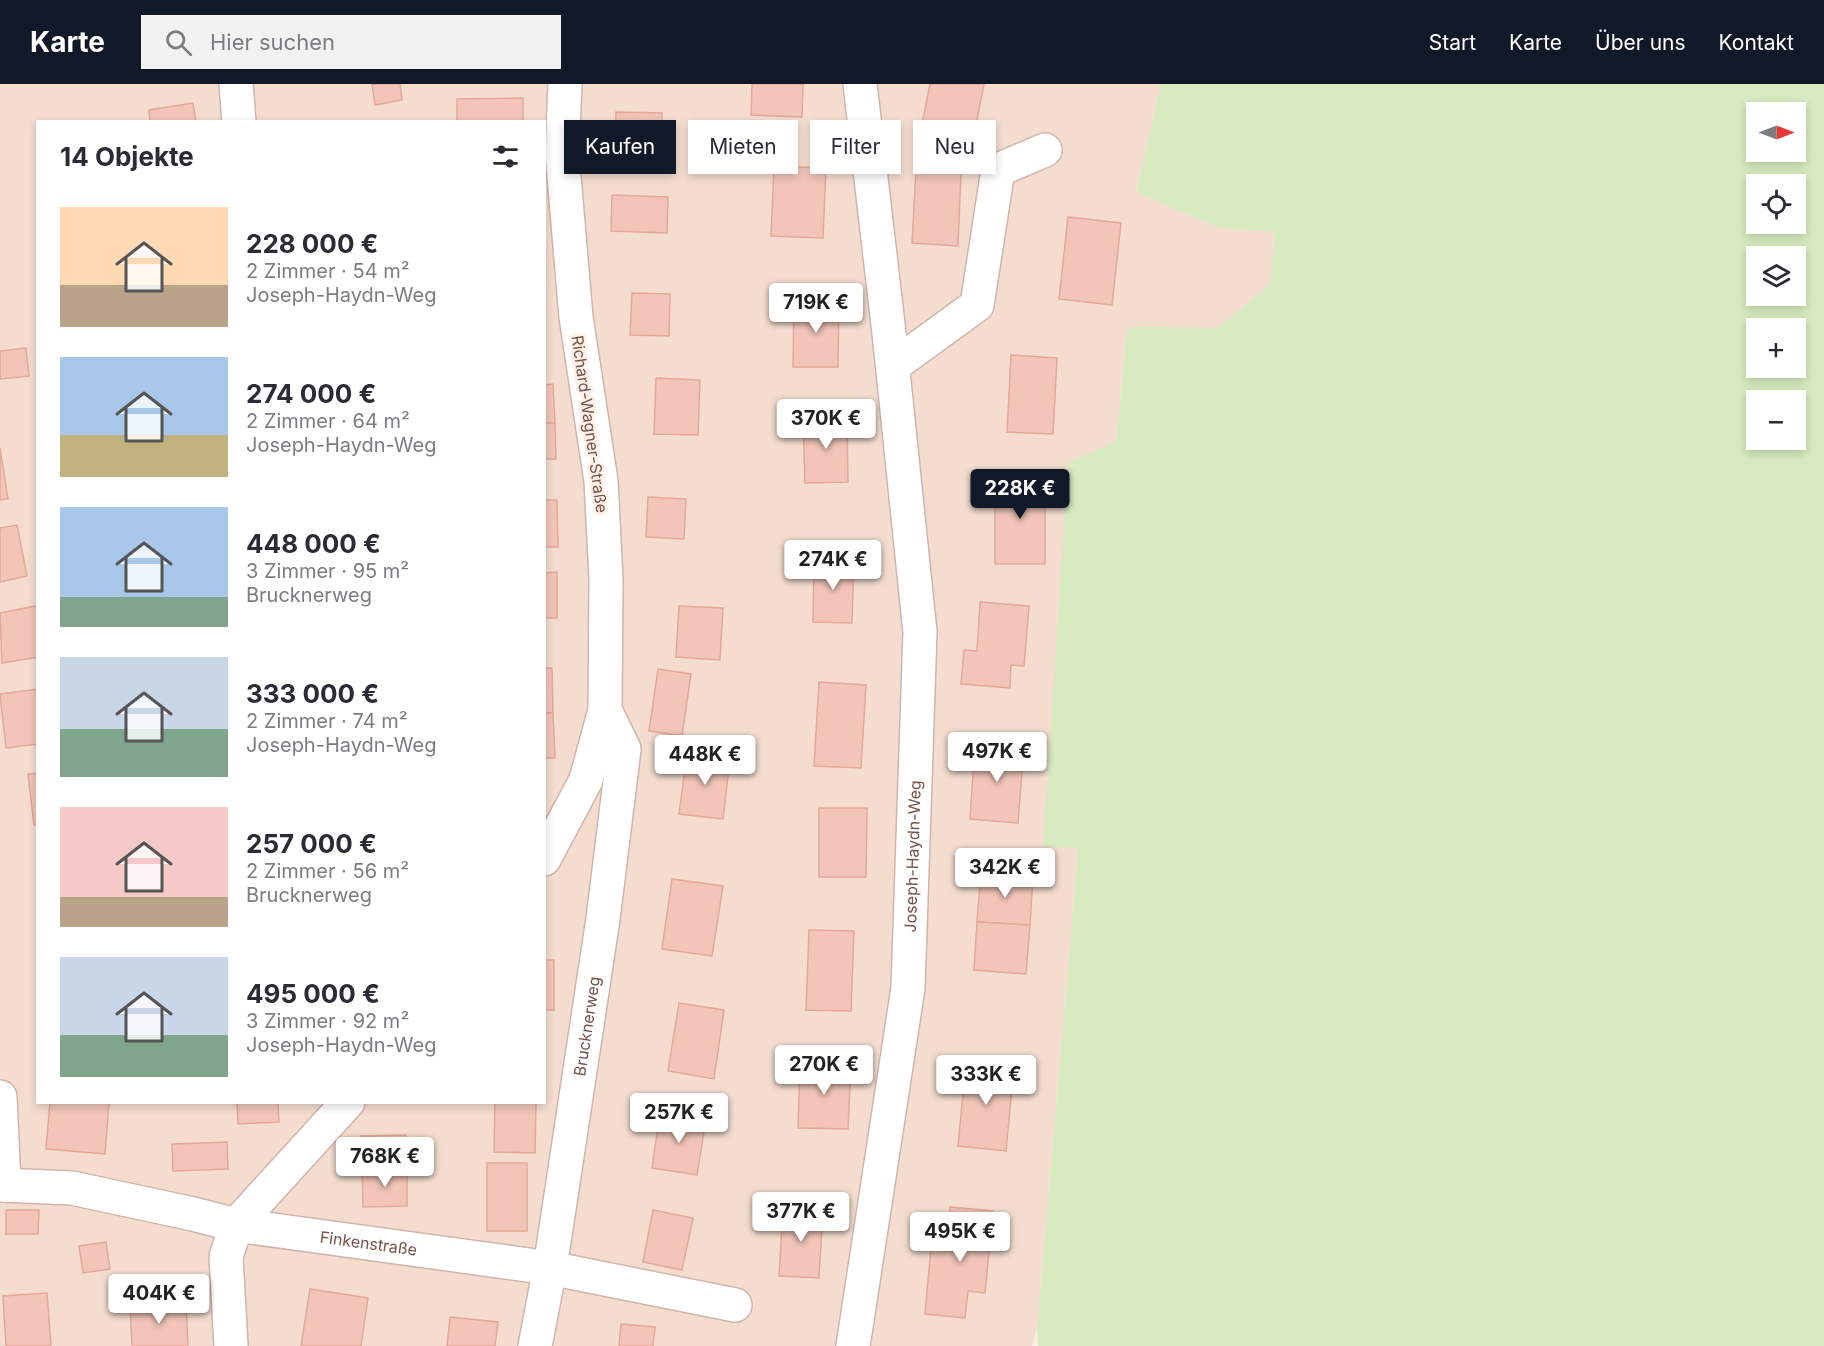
<!DOCTYPE html>
<html lang="de">
<meta charset="utf-8">
<style>
:root{--surface:#fff;--page:#f2f2f3;--text:#2b2b33;--muted:#7c7c81;--accent:#111827}
body{margin:0;font-family:Inter,sans-serif;background:var(--page);color:var(--text);height:100vh;display:flex;flex-direction:column;font-size:22px;white-space:nowrap}
*{box-sizing:border-box;margin:0}
p{font-size:20px;color:var(--muted)}
.icon{flex:none;width:33px;height:33px;fill:none;stroke:currentColor;stroke-width:2;stroke-linecap:round;stroke-linejoin:round}
.map{position:relative;flex:1;overflow:hidden}
.side{position:absolute;left:36px;top:36px;width:510px;height:984px;display:flex;flex-direction:column;background:var(--surface);border-radius:0px;box-shadow:0 3px 9px #0003}
.side>*{flex:none}
.hud{position:absolute;left:564px;top:36px;width:570px;height:54px;display:flex;gap:12px}
.needle{width:39px;rotate:90deg}
.controls{position:absolute;left:1746px;top:18px;display:grid;gap:12px}
.controls a{display:grid;place-items:center;width:60px;height:60px;border-radius:0px;background:var(--surface);box-shadow:0 3px 9px #0003;font-size:30px}
.price{position:absolute;translate:-50% -51px;padding:0 14px;border-radius:6px;background:#fff;color:#222;font-size:20px;line-height:39px;filter:drop-shadow(0 2px 3px #0008)}
.price::after{content:'';position:absolute;left:50%;top:36px;width:18px;height:14px;margin-left:-9px;background:inherit;clip-path:polygon(0 0,100% 0,50% 100%)}
.price.current{background:var(--accent);color:#fff}
ul{padding:0;list-style:none}
li{display:flex;align-items:center;gap:18px;height:150px;padding:0 24px}
li span{display:grid;place-items:center;flex:none;width:168px;height:120px;border-radius:0px;color:#555}
li>.icon{margin-inline-start:auto}
span .icon{width:72px;height:72px;fill:#fffc;stroke-width:1}
li b{font-size:26px}
h2{display:flex;justify-content:space-between;align-items:center;height:72px;padding:0 24px;font-size:26px}
.chip{padding:0 21px;border-radius:0px;background:var(--surface);box-shadow:0 3px 9px #0003;font-size:21px;line-height:54px}
.chip.current{background:var(--accent);color:#fff}
header{display:flex;align-items:center;gap:36px;box-sizing:border-box;height:84px;padding:0 30px;background:var(--accent);color:#fff}
header strong{font-size:28px}
nav{display:flex;gap:33px;margin-inline-start:auto;font-size:21px}
.search{width:420px;height:54px;background:var(--page);display:flex;align-items:center;gap:15px;box-sizing:border-box;padding:0 21px;border-radius:0px;color:var(--muted);font-size:22px}
.map>svg:first-child{display:block}
</style>
<header>
<strong>Karte</strong>
<div class="search"><svg class="icon" aria-label="search" viewBox="0 0 24 24"><circle cx="10" cy="10" r="6"/><path d="M15 15l6 6"/></svg>Hier suchen</div>
<nav><a>Start</a><a>Karte</a><a>Über uns</a><a>Kontakt</a></nav>
</header>
<div class="map">
<svg width="1824" height="1262" viewBox="0 0 1824 1262">
<rect width="100%" height="100%" fill="#fcede1"/>
<path fill="#f4ddcf" fill-rule="evenodd" d="M0 0H1161L1136 108 1219 144 1276 147 1270 201 1217 244 1149 243 1127 244 1116 357 1043 761 1078 765 1037 1244 1032 1262H0ZM38 38H544V1018H38Z"/>
<path fill="#d8eabf" fill-rule="evenodd" d="M1161 0H1824V1262H1038L1037 1244 1078 765 1043 762 1068 379 1116 357 1127 244 1149 243 1217 244 1270 201 1275 148 1219 144 1136 108ZM1756 28H1796V68H1756ZM1756 100H1796V140H1756ZM1756 172H1796V212H1756ZM1756 244H1796V284H1756ZM1756 316H1796V356H1756Z"/>
<g fill="#f2c5b8" stroke="#e5a898" stroke-width="1.5">
<path d="M372 0H400L402 16 375 21Z"/>
<path d="M752 0H803L802 33 751 31Z"/>
<path d="M930 0H984L973 56 921 46Z"/>
<path d="M523 14V38H457V15Z"/>
<path d="M193 19 196 38H150L149 26Z"/>
<path d="M616 28 662 29 661 66 615 65Z"/>
<path d="M774 82 826 84 823 154 771 152Z"/>
<path d="M916 86 961 88 958 162 912 159Z"/>
<path d="M612 111 668 113 667 149 611 147Z"/>
<path d="M1068 133 1121 139 1112 221 1059 215Z"/>
<path d="M632 209 670 210 669 252 630 251Z"/>
<path d="M794 216 839 217 838 283H793Z"/>
<path d="M26 264 29 292 0 295V267Z"/>
<path d="M1011 271 1057 274 1053 350 1007 348Z"/>
<path d="M656 294 700 296 698 351 654 350Z"/>
<path d="M553 300 555 339H544V301Z"/>
<path d="M847 333 848 398 805 399 803 334Z"/>
<path d="M544 339H555L556 375H544Z"/>
<path d="M0 364 8 415 0 416Z"/>
<rect x="995" y="392" width="50" height="88"/>
<path d="M648 413 686 415 684 455 646 453Z"/>
<path d="M544 416H557L558 463H544Z"/>
<path d="M17 441 27 492 0 498V444Z"/>
<path d="M814 475 854 476 852 539 813 538Z"/>
<path d="M557 488V534H544V489Z"/>
<path d="M980 518 1029 522 1024 582 1011 581 1010 604 961 600 964 566 977 567Z"/>
<path d="M36 522 38 532V573L2 579 0 529Z"/>
<path d="M679 522 723 524 720 576 676 573Z"/>
<path d="M544 584H552L553 629H544Z"/>
<path d="M658 585 691 590 682 652 649 647Z"/>
<path d="M819 598 866 601 861 684 814 682Z"/>
<path d="M38 605V660L6 664 0 610Z"/>
<path d="M544 629H553L555 674H544Z"/>
<path d="M975 660 1024 664 1018 739 970 735Z"/>
<path d="M687 669 730 675 723 735 679 730Z"/>
<path d="M38 689V740L34 741 28 690Z"/>
<path d="M819 724H867L866 793H819Z"/>
<path d="M981 789 1033 793 1030 841 977 838Z"/>
<path d="M672 795 723 802 712 872 662 865Z"/>
<path d="M977 838 1030 841 1026 890 974 886Z"/>
<path d="M809 846 854 847 851 927 806 926Z"/>
<rect x="544" y="876" width="10" height="50"/>
<path d="M679 919 724 926 714 995 668 987Z"/>
<path d="M966 978 1014 983 1006 1067 958 1062Z"/>
<path d="M800 979 851 981 848 1045 798 1044Z"/>
<path d="M50 1018H109L105 1070 46 1065Z"/>
<path d="M237 1018H278L279 1038 238 1040Z"/>
<path d="M495 1019H536L535 1069 494 1068Z"/>
<path d="M660 1029 706 1036 697 1091 652 1084Z"/>
<path d="M406 1051 407 1086 362 1087 361 1052Z"/>
<path d="M227 1058 228 1085 173 1087 172 1060Z"/>
<rect x="487" y="1079" width="40" height="68"/>
<path d="M407 1086V1122L363 1123 362 1087Z"/>
<path d="M950 1123 993 1127 985 1209 968 1207 965 1234 925 1230 931 1163 946 1165Z"/>
<path d="M783 1124 823 1126 819 1194 779 1192Z"/>
<path d="M6 1126H39L38 1150H6Z"/>
<path d="M653 1126 693 1134 682 1186 643 1178Z"/>
<path d="M106 1158 110 1185 83 1189 79 1162Z"/>
<path d="M310 1205 368 1214 361 1262H301Z"/>
<path d="M47 1209 51 1262H6L3 1212Z"/>
<path d="M186 1219 188 1262H132L130 1220Z"/>
<path d="M450 1233 498 1238 495 1262H447Z"/>
<path d="M621 1240 655 1243 653 1262H619Z"/>
</g>
<g fill="none" stroke-linecap="round" stroke-linejoin="round">
<g stroke="#cfb5ab" stroke-width="36">
<g id="minor">
<path d="M236 0 239 38"/>
<path d="M893 282 977 221 998 86 1045 66"/>
<path d="M544 775 586 696 605 626 606 495 601 397 576 233 562 69 565 0"/>
<path d="M0 1013 4 1101"/>
<path id="s1" d="M0 1101 72 1104 193 1130 236 1141 550 1184 735 1221"/>
<path d="M231 1262 226 1173 236 1141 348 1018"/>
<path id="s2" d="M535 1262 550 1184 603 835 624 665 605 626"/>
<path id="s3" d="M853 1262 908 904 920 548 889 249 860 0"/>
</g>
</g>
<use href="#minor" stroke="#fff" stroke-width="33"/>
</g>
<g text-anchor="middle" dominant-baseline="central" stroke-width="6" stroke-linejoin="round" paint-order="stroke">
<g font-size="16" fill="#745048" stroke="#fff1e7">
<text transform="translate(590 340) rotate(82)">Richard-Wagner-Straße</text>
<text stroke="none"><textPath href="#s3" startOffset="494">Joseph-Haydn-Weg</textPath></text>
<text stroke="none"><textPath href="#s2" startOffset="324">Brucknerweg</textPath></text>
<text stroke="none"><textPath href="#s1" startOffset="374">Finkenstraße</textPath></text>
</g>
</g>
</svg>
<div class="controls">
<a><svg class="needle" viewBox="-14 -14 28 28"><path d="M0-13l5 13h-10z" fill="#e53935"/><path d="M0 13l5-13h-10z" fill="#7c7c81"/></svg></a>
<a><svg class="icon" aria-label="locate" viewBox="0 0 24 24"><circle cx="12" cy="12" r="6"/><path d="M12 2v4M12 18v4M2 12h4M18 12h4"/></svg></a>
<a><svg class="icon" aria-label="layers" viewBox="0 0 24 24"><path d="M12 4l9 5-9 5-9-5zM3 14l9 5 9-5"/></svg></a>
<a>+</a>
<a>−</a>
</div>
<b class="price" style="left:816px;top:250px">719K €</b>
<b class="price" style="left:826px;top:366px">370K €</b>
<b class="price current" style="left:1020px;top:436px">228K €</b>
<b class="price" style="left:833px;top:507px">274K €</b>
<b class="price" style="left:997px;top:699px">497K €</b>
<b class="price" style="left:705px;top:702px">448K €</b>
<b class="price" style="left:1005px;top:815px">342K €</b>
<b class="price" style="left:824px;top:1012px">270K €</b>
<b class="price" style="left:986px;top:1022px">333K €</b>
<b class="price" style="left:679px;top:1060px">257K €</b>
<b class="price" style="left:385px;top:1104px">768K €</b>
<b class="price" style="left:801px;top:1159px">377K €</b>
<b class="price" style="left:960px;top:1179px">495K €</b>
<b class="price" style="left:159px;top:1241px">404K €</b>
<div class="hud">
<a class="chip current">Kaufen</a>
<a class="chip">Mieten</a>
<a class="chip">Filter</a>
<a class="chip">Neu</a>
</div>
<section class="side">
<h2>14 Objekte<svg class="icon" aria-label="filters" viewBox="0 0 24 24"><path d="M4 7h16M4 17h16"/><circle cx="9" cy="7" r="2"/><circle cx="15" cy="17" r="2"/></svg></h2>
<ul>
<li><span style="background:linear-gradient(#ffd9b3 65%,#b9a48a 0)"><svg class="icon" aria-label="home" viewBox="0 0 24 24"><path d="M3 11l9-7 9 7M6 9v11h12V9"/></svg></span><div><b>228 000 €</b><p>2 Zimmer · 54 m²</p><p>Joseph-Haydn-Weg</p></div></li>
<li><span style="background:linear-gradient(#a9c7e8 65%,#c2b280 0)"><svg class="icon" aria-label="home" viewBox="0 0 24 24"><path d="M3 11l9-7 9 7M6 9v11h12V9"/></svg></span><div><b>274 000 €</b><p>2 Zimmer · 64 m²</p><p>Joseph-Haydn-Weg</p></div></li>
<li><span style="background:linear-gradient(#a9c7e8 75%,#7fa58c 0)"><svg class="icon" aria-label="home" viewBox="0 0 24 24"><path d="M3 11l9-7 9 7M6 9v11h12V9"/></svg></span><div><b>448 000 €</b><p>3 Zimmer · 95 m²</p><p>Brucknerweg</p></div></li>
<li><span style="background:linear-gradient(#c9d6e8 60%,#7fa58c 0)"><svg class="icon" aria-label="home" viewBox="0 0 24 24"><path d="M3 11l9-7 9 7M6 9v11h12V9"/></svg></span><div><b>333 000 €</b><p>2 Zimmer · 74 m²</p><p>Joseph-Haydn-Weg</p></div></li>
<li><span style="background:linear-gradient(#f6c9c9 75%,#b9a48a 0)"><svg class="icon" aria-label="home" viewBox="0 0 24 24"><path d="M3 11l9-7 9 7M6 9v11h12V9"/></svg></span><div><b>257 000 €</b><p>2 Zimmer · 56 m²</p><p>Brucknerweg</p></div></li>
<li><span style="background:linear-gradient(#c9d6e8 65%,#7fa58c 0)"><svg class="icon" aria-label="home" viewBox="0 0 24 24"><path d="M3 11l9-7 9 7M6 9v11h12V9"/></svg></span><div><b>495 000 €</b><p>3 Zimmer · 92 m²</p><p>Joseph-Haydn-Weg</p></div></li>
</ul>
</section>
</div>
